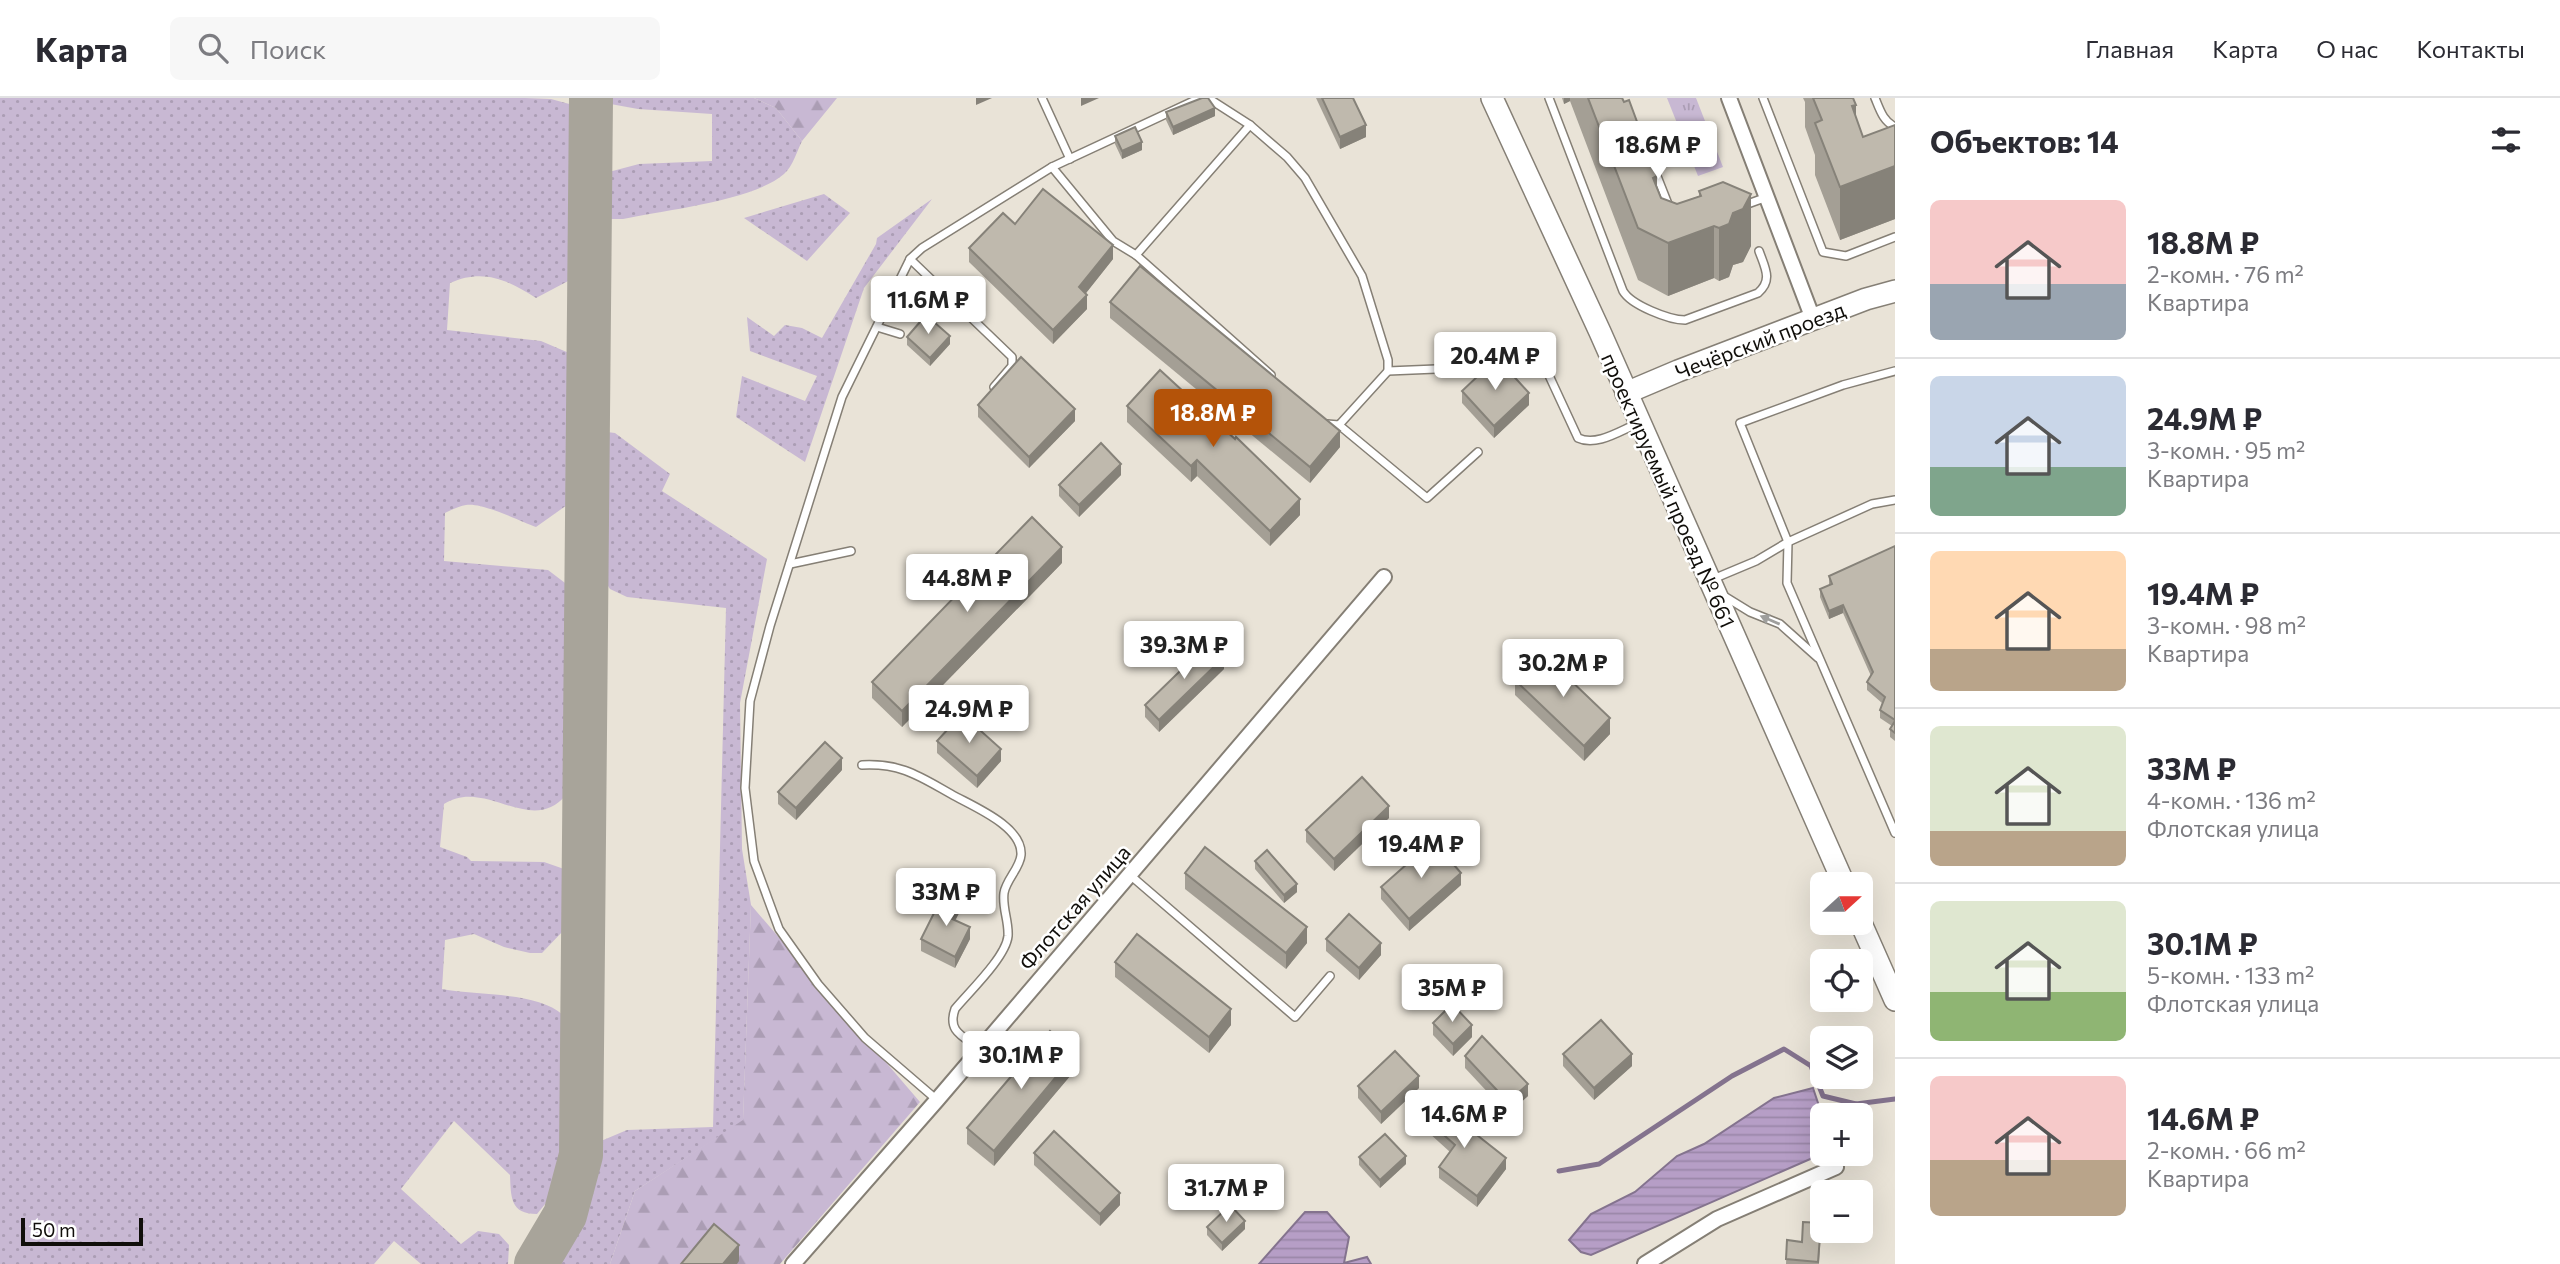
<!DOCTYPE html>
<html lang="ru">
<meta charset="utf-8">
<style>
:root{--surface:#fff;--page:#f7f7f7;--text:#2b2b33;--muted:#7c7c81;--line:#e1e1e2;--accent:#b45309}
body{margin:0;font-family:Commissioner,sans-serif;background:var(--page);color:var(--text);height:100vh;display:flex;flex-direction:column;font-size:26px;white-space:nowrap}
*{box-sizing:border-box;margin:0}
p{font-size:23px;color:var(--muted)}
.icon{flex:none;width:38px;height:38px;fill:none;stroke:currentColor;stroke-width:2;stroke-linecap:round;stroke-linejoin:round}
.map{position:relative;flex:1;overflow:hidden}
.side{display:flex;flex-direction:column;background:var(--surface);width:665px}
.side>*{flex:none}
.needle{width:46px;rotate:69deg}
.fabs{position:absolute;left:1810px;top:774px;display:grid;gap:14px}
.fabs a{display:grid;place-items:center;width:63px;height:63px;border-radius:10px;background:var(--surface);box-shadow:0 7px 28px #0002;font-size:35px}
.scale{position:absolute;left:21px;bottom:18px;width:122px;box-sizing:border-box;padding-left:7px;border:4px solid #100e0a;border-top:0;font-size:19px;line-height:24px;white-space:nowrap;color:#100e0a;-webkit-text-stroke:5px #fff;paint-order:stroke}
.price{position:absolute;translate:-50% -60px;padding:0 16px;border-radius:7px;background:#fff;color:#222;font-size:23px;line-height:46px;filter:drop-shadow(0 2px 4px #0008)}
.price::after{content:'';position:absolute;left:50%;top:42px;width:21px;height:16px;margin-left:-10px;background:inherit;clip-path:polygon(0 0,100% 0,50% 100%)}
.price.current{background:var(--accent);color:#fff}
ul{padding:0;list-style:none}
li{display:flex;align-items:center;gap:21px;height:175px;padding:0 35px}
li+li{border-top:2px solid var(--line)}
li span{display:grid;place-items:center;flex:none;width:196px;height:140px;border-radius:10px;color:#555}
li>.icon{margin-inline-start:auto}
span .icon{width:84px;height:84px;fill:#fffc;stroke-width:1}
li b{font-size:30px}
h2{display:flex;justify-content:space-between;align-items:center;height:84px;padding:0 35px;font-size:30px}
header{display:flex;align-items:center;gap:42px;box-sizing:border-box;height:98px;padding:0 35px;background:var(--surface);border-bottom:2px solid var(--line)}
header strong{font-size:33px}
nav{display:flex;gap:38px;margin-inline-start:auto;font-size:24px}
.search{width:490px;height:63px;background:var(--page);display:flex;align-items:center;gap:18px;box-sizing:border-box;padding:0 24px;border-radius:10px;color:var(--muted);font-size:26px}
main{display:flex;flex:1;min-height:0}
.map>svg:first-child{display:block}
</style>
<header>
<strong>Карта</strong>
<div class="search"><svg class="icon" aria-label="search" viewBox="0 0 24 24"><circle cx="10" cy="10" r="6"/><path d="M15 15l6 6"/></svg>Поиск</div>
<nav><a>Главная</a><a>Карта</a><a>О нас</a><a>Контакты</a></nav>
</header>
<main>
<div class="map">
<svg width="1895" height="1166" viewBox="0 0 1895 1166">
<defs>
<pattern id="grass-dots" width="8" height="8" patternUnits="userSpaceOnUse" patternTransform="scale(1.75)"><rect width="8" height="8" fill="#c8b8d3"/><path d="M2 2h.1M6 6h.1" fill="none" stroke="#ab9db4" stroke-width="1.8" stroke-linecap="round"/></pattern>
<pattern id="forest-firs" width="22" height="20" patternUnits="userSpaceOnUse" patternTransform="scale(1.75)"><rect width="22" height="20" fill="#c8b8d3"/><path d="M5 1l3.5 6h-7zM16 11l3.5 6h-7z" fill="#ab9db4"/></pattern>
<pattern id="park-tufts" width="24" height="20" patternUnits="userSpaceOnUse" patternTransform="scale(1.75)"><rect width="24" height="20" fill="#c8b8d3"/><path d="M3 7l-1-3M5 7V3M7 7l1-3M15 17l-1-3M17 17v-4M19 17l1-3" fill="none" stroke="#ab9db4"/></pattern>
<pattern id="water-rules" width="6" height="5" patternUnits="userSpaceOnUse" patternTransform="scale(1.75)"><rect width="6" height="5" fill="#b69ec6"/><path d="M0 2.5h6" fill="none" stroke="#9b87a9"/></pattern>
</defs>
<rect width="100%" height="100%" fill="#e9e3d7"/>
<g fill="url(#grass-dots)">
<path d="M0 0H525L551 1 573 7 570 182 536 200C508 182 483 170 450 185L447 232 541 243 569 255 567 407 536 429C519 423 482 404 466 407 459 408 451 412 445 415L444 463 548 472 569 488 566 697C531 739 485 679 444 706L440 749 467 759 471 763 544 764 564 771 563 833 542 855H530L504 849 474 836 445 842 442 891C477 898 537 893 563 917L561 1044 556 1081 546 1105 537 1116C510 1116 511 1099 510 1077L454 1023 401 1091 461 1146 478 1133 499 1136 509 1147 508 1166H421L394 1143 374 1166H0Z"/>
<path d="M605 0H754L776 10 802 43C797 53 793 68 784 76 753 103 664 112 623 121H609L604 108 605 75 639 66 712 63V16L638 11 605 5Z"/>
<path d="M824 96 850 115 807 163 744 120Z"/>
<path d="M932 101 864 190 805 364 736 319 742 278 805 303 817 278 750 253 747 219 774 238 785 227 802 230 822 240 876 146 877 140Z"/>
<path d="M607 334 615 335 670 376 662 393 767 461 740 605 742 751 751 807 743 1023 635 1093 610 1166H551L583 1107 594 1056 601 1053V1043L627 1032 713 1029 726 510 627 499 610 491 601 477V339Z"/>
</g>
<g fill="url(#forest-firs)">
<path d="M754 0H837L802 43 776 10Z"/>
<path d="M751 807 920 1004 780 1166H610L635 1093 743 1022Z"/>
</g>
<path fill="url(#park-tufts)" d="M1667 0H1696L1723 69 1698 78Z"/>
<g fill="url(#water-rules)" stroke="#84738e" stroke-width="2">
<path d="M1813 990 1822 1017V1055H1824L1591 1157 1581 1154 1569 1142 1591 1116 1635 1094 1677 1058 1704 1046 1774 1000Z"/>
<path d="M1305 1114H1327L1349 1139 1344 1165 1367 1159 1371 1166H1259Z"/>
</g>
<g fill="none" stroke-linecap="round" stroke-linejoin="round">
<g stroke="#84738e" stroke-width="5">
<path d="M1834 1017 1856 1006 1895 1001"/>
<path d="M1559 1073 1599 1066 1732 978 1784 951 1811 968 1823 998 1856 1006"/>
</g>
<path stroke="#a8a49a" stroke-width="44" d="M536 1166 565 1117 581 1057 591 0"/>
<g stroke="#857f75" stroke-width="10">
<g id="service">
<path d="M1042 0 1070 61"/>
<path d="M1208 0 1250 27 1287 59 1305 80 1362 178 1388 262V273L1339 327 1327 326"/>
<path d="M1549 0 1623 193C1631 207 1669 222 1685 222L1758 195C1773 182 1765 170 1759 153"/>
<path d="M1763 0 1823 154 1846 158 1895 139"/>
<path d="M1875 0C1880 12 1883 23 1895 29"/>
<path d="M1651 63 1670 111"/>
<path d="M1052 69 1113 143 1136 157 1271 277"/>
<path d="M1742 108 1767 99"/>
<path d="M1136 157 1250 27"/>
<path d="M910 161 1012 259V268L994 289"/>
<path d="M877 229 900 236"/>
<path d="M1388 273 1484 269 1531 251 1540 258 1578 340C1597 349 1621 332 1639 325"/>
<path d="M1895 273 1843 287 1740 325 1788 444 1872 406 1895 402"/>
<path d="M1339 327 1427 400 1478 354"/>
<path d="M790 466 851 453"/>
<path d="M1713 481 1756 463 1788 444 1787 485 1895 735"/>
<path d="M1724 498 1750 514 1780 526 1818 560"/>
<path d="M862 667C901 665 919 678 951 696 972 708 1023 728 1021 757 1020 770 1006 782 1004 795 1002 810 1009 823 1008 838 1006 859 969 894 955 911 947 934 963 938 980 951"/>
<path d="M1130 777 1295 919 1330 878"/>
<path d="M937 1002 865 940 818 886 779 831 754 763 745 690 750 603 770 528 842 299 910 161 922 150 1052 69 1200 0"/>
</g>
</g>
<g stroke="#857f75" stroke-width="18">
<g id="minor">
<path d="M1729 0 1813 221"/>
<path d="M793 1166 937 1002 1384 479"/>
<path d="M1645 1166 1717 1121 1836 1069"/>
</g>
</g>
<g stroke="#857f75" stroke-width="24">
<g id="secondary">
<path d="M1492 0 1600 234 1844 786"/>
<path d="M1626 295 1678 273 1866 201 1895 193"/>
<path d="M1860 823 1895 902"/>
</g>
</g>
<use href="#service" stroke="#fff" stroke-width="7"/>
<use href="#minor" stroke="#fff" stroke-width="14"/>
<use href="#secondary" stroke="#fff" stroke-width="21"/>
</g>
<g fill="#a49f95">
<path d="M1316 0H1353L1366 39 1340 51Z"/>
<path d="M1562 0H1623L1661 100 1677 106 1699 98V93L1751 148 1743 164 1733 167 1729 179 1719 183 1714 180 1668 198 1638 182 1570 3 1564 6Z"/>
<path d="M1803 0H1853L1856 19 1863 39 1895 27V121L1840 142 1815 77V57L1805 29V4Z"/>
<path d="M1166 14 1215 18 1173 37 1166 22Z"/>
<path d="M1115 38 1142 52 1122 61 1115 46Z"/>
<path d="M1015 126 1113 161 1085 196 1087 211 1053 246 969 164V150Z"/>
<path d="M1110 204 1340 349 1310 385 1110 220Z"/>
<path d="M907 239 950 246 930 268 907 247Z"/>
<path d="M1462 293 1529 307 1494 340 1462 305Z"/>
<path d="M978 307 1075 323 1029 370 978 319Z"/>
<path d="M1127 308 1235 341 1300 417 1270 448 1197 378 1191 384 1127 324Z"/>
<path d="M1121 377 1079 419 1059 398V387Z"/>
<path d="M1895 448V643L1890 639V631L1892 628 1880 620V612L1882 605 1867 592V584L1871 578 1843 515 1829 521 1820 499V491L1829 487V478Z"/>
<path d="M1062 465 902 629 872 600V584Z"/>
<path d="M1224 571 1159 634 1145 619V607Z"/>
<path d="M1515 582 1610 636 1584 663 1515 597Z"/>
<path d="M937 643 1001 663 977 690 937 655Z"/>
<path d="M842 672 796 722 778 706V694Z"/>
<path d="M1389 720 1334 773 1306 744V732Z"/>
<path d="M1255 763 1297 794 1284 805 1255 771Z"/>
<path d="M1185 775 1307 845 1286 871 1185 791Z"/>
<path d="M1461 787 1409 833 1381 801V789Z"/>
<path d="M959 815 955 823 970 841 955 870 921 853V841Z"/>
<path d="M1326 841 1381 857 1359 882 1326 853Z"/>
<path d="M1115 864 1231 927 1209 955 1115 879Z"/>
<path d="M1433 925 1472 939 1453 958 1433 937Z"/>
<path d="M1563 956 1632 968 1594 1002 1563 968Z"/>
<path d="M1465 958 1528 998 1508 1016 1465 970Z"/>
<path d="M1076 971 994 1068 967 1046V1030Z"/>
<path d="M1358 988 1419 990 1381 1026 1358 1000Z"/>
<path d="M1418 1014 1506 1071 1477 1109 1439 1080V1069L1450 1054 1418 1025Z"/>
<path d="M1034 1055 1120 1107 1100 1128 1034 1067Z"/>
<path d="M1359 1059 1406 1066 1380 1090 1359 1067Z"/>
<path d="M1207 1129 1245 1131 1222 1153 1207 1137Z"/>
<path d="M1821 1133 1819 1166H1786L1787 1142 1802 1144Z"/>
</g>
<g fill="#868279">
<path d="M976 0H992L976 7Z"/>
<path d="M1081 0H1099L1081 8Z"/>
<path d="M1564 0H1570V3L1564 6Z"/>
<path d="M1856 7V59L1852 8Z"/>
<path d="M1215 10V18L1173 37V29Z"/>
<path d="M1366 27V39L1340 51V39Z"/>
<path d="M1142 44V52L1122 61V53Z"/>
<path d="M1895 68V121L1840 142V89Z"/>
<path d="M1657 78V130L1653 80Z"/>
<path d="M1751 96V148L1743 164 1733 167 1729 179 1719 183V130Z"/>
<path d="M1714 128V180L1668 198V145Z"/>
<path d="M1113 147V161L1079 204V189Z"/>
<path d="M1087 197V211L1053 246V232Z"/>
<path d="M950 238V246L930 268V260Z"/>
<path d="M1529 295V307L1494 340V328Z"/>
<path d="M1075 311V323L1029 370V359Z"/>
<path d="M1340 333V349L1310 385V369Z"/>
<path d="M1197 362V378L1191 384V368Z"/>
<path d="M1121 366V377L1079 419V407Z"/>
<path d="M1300 401V417L1270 448V433Z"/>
<path d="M1062 449V465L902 629V613Z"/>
<path d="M1843 507V515L1829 521V513Z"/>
<path d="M1224 559V571L1159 634V622Z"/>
<path d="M1610 620V636L1584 663V648Z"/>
<path d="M1001 651V663L977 690V678Z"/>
<path d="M842 660V672L796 722V710Z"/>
<path d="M1389 708V720L1334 773V761Z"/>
<path d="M1461 775V787L1409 833V821Z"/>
<path d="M1297 786V794L1284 805V797Z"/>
<path d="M959 803V815L950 832V820Z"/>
<path d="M970 829V841L955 870V859Z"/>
<path d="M1307 829V845L1286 871V855Z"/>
<path d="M1381 845V857L1359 882V870Z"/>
<path d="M1231 911V927L1209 955V939Z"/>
<path d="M1472 927V939L1453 958V946Z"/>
<path d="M1076 955V971L994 1068V1053Z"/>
<path d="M1632 956V968L1594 1002V990Z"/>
<path d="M1419 978V990L1381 1026V1014Z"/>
<path d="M1528 986V998L1508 1016V1004Z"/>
<path d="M1406 1058V1066L1380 1090V1082Z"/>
<path d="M1506 1060V1071L1477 1109V1098Z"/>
<path d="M1120 1095V1107L1100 1128V1116Z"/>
<path d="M1245 1123V1131L1222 1153V1145Z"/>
<path d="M739 1147V1163L737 1166H723Z"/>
</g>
<g fill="#bfb9ad" stroke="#868279" stroke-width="2">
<path d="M1202 0H1208L1215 10 1173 29 1166 14Z"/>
<path d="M1322 0H1353L1366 27 1340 39Z"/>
<path d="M1588 0H1622L1624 4 1629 2 1657 78 1653 80 1661 100 1677 106 1701 98 1699 93 1723 84 1751 96 1743 111 1733 115 1729 126 1719 130 1714 128 1668 145 1638 130Z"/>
<path d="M1813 0H1853L1856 7 1852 8 1863 39 1895 27V68L1840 89 1815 25 1822 22Z"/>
<path d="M1135 29 1142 44 1122 53 1115 38Z"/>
<path d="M1043 91 1113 147 1079 189 1087 197 1053 232 969 150 1003 115 1015 126Z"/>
<path d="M1140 168 1340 333 1310 369 1110 204Z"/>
<path d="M926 217 950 238 930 260 907 239Z"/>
<path d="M1021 259 1075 311 1029 359 978 307Z"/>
<path d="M1497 260 1529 295 1494 328 1462 293Z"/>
<path d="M1160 272 1235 341 1236 339 1300 401 1270 433 1197 362 1191 368 1127 308Z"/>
<path d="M1101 345 1121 366 1079 407 1059 387Z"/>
<path d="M1032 419 1062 449 902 613 872 584Z"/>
<path d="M1895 448V622L1880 612 1885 599 1867 584 1873 574 1843 507 1829 513 1820 491 1832 486 1829 478Z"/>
<path d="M1210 544 1224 559 1159 622 1145 607Z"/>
<path d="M1541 554 1610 620 1584 648 1515 582Z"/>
<path d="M962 616 1001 651 977 678 937 643Z"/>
<path d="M1895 623V635L1890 631Z"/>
<path d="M825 644 842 660 796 710 778 694Z"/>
<path d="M1362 679 1389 708 1334 761 1306 732Z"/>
<path d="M1433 743 1461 775 1409 821 1381 789Z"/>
<path d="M1205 749 1307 829 1286 855 1185 775Z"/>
<path d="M1267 752 1297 786 1284 797 1255 763Z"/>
<path d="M944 795 959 803 950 820 970 829 955 859 921 841Z"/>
<path d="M1349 816 1381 845 1359 870 1326 841Z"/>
<path d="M1137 836 1231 911 1209 939 1115 864Z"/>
<path d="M1452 906 1472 927 1453 946 1433 925Z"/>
<path d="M1601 922 1632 956 1594 990 1563 956Z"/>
<path d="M1050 933 1076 955 994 1053 967 1030Z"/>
<path d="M1482 938 1528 986 1508 1004 1465 958Z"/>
<path d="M1395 953 1419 978 1381 1014 1358 988Z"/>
<path d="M1430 1000 1506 1060 1477 1098 1439 1069 1455 1047 1418 1014Z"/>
<path d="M1054 1033 1120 1095 1100 1116 1034 1055Z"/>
<path d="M1385 1036 1406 1058 1380 1082 1359 1059Z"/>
<path d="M1230 1107 1245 1123 1222 1145 1207 1129Z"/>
<path d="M1803 1124 1821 1125 1818 1164 1786 1161 1787 1142 1802 1144Z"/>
<path d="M714 1126 739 1147 723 1166H681Z"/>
</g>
<defs><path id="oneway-solid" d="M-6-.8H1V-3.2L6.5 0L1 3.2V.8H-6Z" transform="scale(1.75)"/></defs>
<use fill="#9f9f9d" href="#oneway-solid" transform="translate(1770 522) rotate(-157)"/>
<g text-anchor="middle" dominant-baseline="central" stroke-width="5" stroke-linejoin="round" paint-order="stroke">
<g font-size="21" fill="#100e0a" stroke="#fff">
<text transform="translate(1760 242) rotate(-21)">Чечёрский проезд</text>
<text transform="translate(1669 392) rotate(66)">проектируемый проезд № 661</text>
<text transform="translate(1074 809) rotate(-49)">Флотская улица</text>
</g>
</g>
</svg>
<div class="fabs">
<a><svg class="needle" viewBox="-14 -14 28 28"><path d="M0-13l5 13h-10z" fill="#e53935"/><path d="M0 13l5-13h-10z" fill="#7c7c81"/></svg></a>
<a><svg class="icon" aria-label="locate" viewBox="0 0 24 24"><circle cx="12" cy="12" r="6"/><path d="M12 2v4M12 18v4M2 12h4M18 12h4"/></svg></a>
<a><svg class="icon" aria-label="layers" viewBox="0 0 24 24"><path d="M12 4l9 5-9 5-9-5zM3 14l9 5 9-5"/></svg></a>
<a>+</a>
<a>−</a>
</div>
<div class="scale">50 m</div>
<b class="price" style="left:1658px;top:83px">18.6M ₽</b>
<b class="price" style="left:928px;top:238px">11.6M ₽</b>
<b class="price" style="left:1495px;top:294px">20.4M ₽</b>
<b class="price current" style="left:1213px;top:351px">18.8M ₽</b>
<b class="price" style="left:967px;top:516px">44.8M ₽</b>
<b class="price" style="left:1184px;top:583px">39.3M ₽</b>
<b class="price" style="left:1563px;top:601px">30.2M ₽</b>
<b class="price" style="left:969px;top:647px">24.9M ₽</b>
<b class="price" style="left:1421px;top:782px">19.4M ₽</b>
<b class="price" style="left:946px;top:830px">33M ₽</b>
<b class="price" style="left:1452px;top:926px">35M ₽</b>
<b class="price" style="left:1021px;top:993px">30.1M ₽</b>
<b class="price" style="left:1464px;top:1052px">14.6M ₽</b>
<b class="price" style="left:1226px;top:1126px">31.7M ₽</b>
</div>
<section class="side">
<h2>Объектов: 14<svg class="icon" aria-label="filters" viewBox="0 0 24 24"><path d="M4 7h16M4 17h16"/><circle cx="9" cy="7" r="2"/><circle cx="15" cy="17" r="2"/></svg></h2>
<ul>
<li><span style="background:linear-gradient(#f6c9c9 60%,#9aa5b1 0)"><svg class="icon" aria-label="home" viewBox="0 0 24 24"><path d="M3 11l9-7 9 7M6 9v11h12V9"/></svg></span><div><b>18.8M ₽</b><p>2-комн. · 76 m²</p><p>Квартира</p></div></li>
<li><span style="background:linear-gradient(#c9d6e8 65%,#7fa58c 0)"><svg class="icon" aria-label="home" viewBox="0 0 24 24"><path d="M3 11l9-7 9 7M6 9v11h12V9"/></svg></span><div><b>24.9M ₽</b><p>3-комн. · 95 m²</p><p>Квартира</p></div></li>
<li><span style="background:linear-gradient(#ffd9b3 70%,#b9a48a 0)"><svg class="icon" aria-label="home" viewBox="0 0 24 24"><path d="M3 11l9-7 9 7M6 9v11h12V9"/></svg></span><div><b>19.4M ₽</b><p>3-комн. · 98 m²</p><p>Квартира</p></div></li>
<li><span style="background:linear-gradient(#dfe7d0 75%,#b9a48a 0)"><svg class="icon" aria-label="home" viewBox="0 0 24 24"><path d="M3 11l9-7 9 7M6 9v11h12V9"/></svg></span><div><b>33M ₽</b><p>4-комн. · 136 m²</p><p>Флотская улица</p></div></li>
<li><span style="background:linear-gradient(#dfe7d0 65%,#8fb573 0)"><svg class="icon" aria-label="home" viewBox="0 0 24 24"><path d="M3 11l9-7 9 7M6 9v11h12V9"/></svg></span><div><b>30.1M ₽</b><p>5-комн. · 133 m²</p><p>Флотская улица</p></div></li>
<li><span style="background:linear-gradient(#f6c9c9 60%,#b9a48a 0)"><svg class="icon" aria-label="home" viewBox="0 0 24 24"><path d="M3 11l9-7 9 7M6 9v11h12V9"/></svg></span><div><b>14.6M ₽</b><p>2-комн. · 66 m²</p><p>Квартира</p></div></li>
</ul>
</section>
</main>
